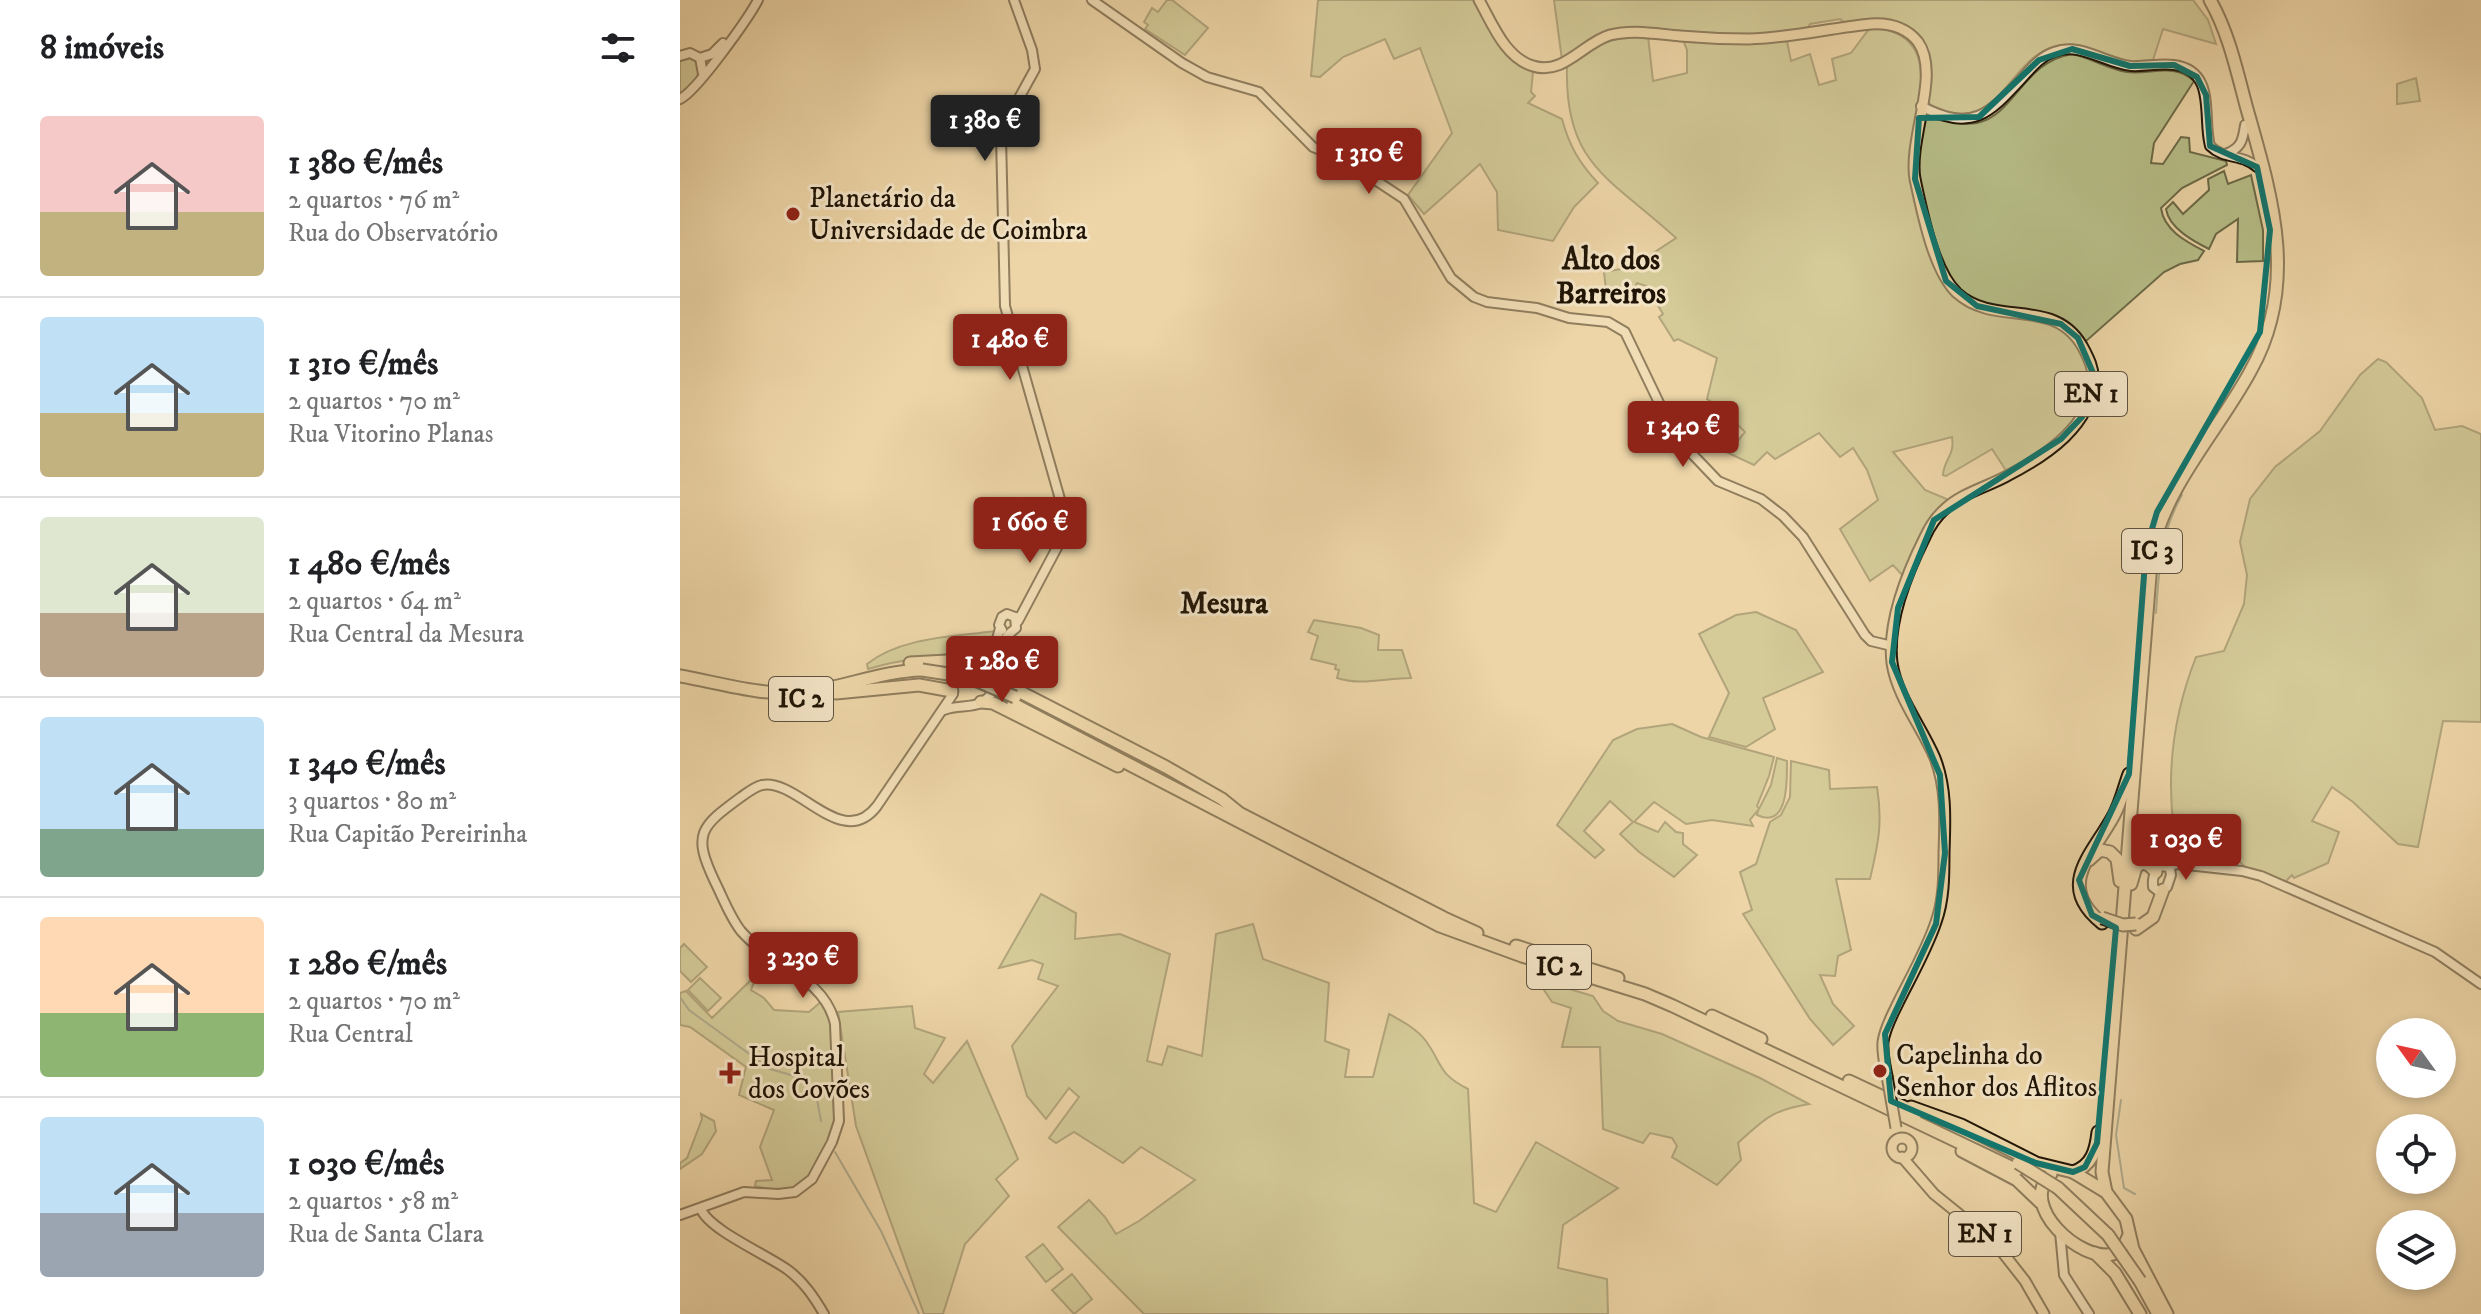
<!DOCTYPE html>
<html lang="pt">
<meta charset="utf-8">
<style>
:root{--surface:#fff;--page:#f2f2f2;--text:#202124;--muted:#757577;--line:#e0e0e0;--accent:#8f2418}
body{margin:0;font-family:"IM FELL DW Pica",serif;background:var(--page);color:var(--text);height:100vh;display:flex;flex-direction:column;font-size:30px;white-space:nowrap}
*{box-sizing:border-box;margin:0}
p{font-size:26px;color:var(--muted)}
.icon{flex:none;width:44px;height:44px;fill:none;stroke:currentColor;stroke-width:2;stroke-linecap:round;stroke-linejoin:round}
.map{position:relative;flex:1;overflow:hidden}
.sheet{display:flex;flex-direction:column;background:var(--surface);width:680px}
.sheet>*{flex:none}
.needle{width:52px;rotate:303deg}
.controls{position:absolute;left:1696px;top:1018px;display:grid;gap:16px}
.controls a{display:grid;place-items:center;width:80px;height:80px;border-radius:50%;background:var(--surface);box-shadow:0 4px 12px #0003;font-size:40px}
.price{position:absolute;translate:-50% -68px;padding:0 18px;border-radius:8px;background:var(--accent);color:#fff;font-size:26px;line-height:52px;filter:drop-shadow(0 2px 4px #0008)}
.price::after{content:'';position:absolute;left:50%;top:48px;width:24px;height:18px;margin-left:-12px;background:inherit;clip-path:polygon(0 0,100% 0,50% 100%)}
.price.current{background:#222;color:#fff}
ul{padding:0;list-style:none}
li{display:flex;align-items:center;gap:24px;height:200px;padding:0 40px}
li+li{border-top:2px solid var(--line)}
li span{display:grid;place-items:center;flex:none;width:224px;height:160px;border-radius:8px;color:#555}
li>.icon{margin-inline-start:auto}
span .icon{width:96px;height:96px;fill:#fffc;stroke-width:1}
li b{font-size:34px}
h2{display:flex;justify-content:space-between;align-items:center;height:96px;padding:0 40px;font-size:34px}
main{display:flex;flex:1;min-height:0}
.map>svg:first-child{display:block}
</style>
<main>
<section class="sheet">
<h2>8 imóveis<svg class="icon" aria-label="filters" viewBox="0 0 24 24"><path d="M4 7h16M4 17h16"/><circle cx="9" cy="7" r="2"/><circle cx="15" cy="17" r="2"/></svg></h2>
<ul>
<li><span style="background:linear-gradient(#f6c9c9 60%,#c2b280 0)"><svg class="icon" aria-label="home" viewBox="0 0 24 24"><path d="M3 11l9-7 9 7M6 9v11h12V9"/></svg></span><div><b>1 380 €/mês</b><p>2 quartos · 76 m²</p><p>Rua do Observatório</p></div></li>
<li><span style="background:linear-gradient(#bfe0f5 60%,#c2b280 0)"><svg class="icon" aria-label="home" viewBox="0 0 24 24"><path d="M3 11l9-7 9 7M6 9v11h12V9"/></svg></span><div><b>1 310 €/mês</b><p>2 quartos · 70 m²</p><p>Rua Vitorino Planas</p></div></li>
<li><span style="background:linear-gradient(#dfe7d0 60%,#b9a48a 0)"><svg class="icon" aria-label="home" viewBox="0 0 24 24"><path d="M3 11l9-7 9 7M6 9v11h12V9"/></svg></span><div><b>1 480 €/mês</b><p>2 quartos · 64 m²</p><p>Rua Central da Mesura</p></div></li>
<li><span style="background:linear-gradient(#bfe0f5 70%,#7fa58c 0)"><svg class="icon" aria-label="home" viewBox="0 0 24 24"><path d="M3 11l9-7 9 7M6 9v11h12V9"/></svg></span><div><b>1 340 €/mês</b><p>3 quartos · 80 m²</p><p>Rua Capitão Pereirinha</p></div></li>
<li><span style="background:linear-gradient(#ffd9b3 60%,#8fb573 0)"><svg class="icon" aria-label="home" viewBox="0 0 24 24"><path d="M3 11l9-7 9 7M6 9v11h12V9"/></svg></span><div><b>1 280 €/mês</b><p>2 quartos · 70 m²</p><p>Rua Central</p></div></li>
<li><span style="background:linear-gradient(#bfe0f5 60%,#9aa5b1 0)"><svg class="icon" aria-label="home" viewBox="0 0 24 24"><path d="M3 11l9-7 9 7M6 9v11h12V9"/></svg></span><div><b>1 030 €/mês</b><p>2 quartos · 58 m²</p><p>Rua de Santa Clara</p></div></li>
</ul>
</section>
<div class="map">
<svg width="1801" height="1314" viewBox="0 0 1801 1314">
<rect width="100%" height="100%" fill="#edd6a7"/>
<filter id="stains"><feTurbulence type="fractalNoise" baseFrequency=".0025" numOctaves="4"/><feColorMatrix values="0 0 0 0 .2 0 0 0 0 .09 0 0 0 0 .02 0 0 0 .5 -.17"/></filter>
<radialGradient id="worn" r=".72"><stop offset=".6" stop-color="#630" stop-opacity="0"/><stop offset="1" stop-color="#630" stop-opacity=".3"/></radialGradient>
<g fill="#b7be88" stroke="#6b6946" stroke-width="2">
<path d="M487 0H492L528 28 505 55 465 29 468 25 464 22 472 8 478 12Z"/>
<path d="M638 0H793L834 60 853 72 851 92 855 96 848 103 882 119C889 145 899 163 918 183L894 207 873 241 818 230 817 192 800 164 744 214 728 195 772 133 740 48 714 59 705 39 663 57 640 77 631 76Z"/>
<path d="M874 0H1513L1528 20 1536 44 1483 29 1473 60C1465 60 1456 62 1448 61 1422 57 1403 39 1376 46 1324 59 1320 145 1246 102 1248 90 1252 76 1250 65 1243 19 1203 17 1166 24L1160 19 1130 24 1127 30C1097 34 1065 36 1034 34 998 32 958 22 923 33 907 38 895 50 882 60Z"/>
<path d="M1197 28C1272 38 1228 122 1231 171L1256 268C1292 341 1329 298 1380 329 1391 335 1397 345 1403 357 1432 409 1363 450 1327 472L1312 449 1266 476 1263 475C1264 459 1275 456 1272 437L1213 452 1245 490 1269 500 1225 578 1213 565 1190 581 1160 529 1198 500 1187 470 1173 448 1160 457 1139 433 1095 459 1087 452 1074 465 1048 453 1065 432 1042 409 1027 399 1037 358 998 339 994 341 979 317 983 314 973 297 977 293 972 288 957 283 949 299 927 298 924 272 952 267 996 238C931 178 884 166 887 66 918 42 929 38 968 36L973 81 1007 73V50L1003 40 1037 43 1107 41 1111 61 1130 54 1139 85 1156 80 1152 59 1171 53 1189 29Z"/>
<path d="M1392 54C1411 58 1428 69 1447 72 1471 75 1494 62 1514 81L1474 143 1471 163 1483 164 1501 137 1509 138 1510 152 1546 161 1547 165 1502 188 1481 208C1484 230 1505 241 1524 251L1518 260 1500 264 1484 272 1405 342C1383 301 1335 317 1300 303 1289 298 1278 289 1271 280 1256 259 1237 181 1238 155 1238 145 1240 134 1241 124L1247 119C1264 119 1280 126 1297 123 1336 114 1343 62 1392 54Z"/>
<path d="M9 57 19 64C19 78 12 89 0 95V59Z"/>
<path d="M1736 78 1740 101 1717 104V84Z"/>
<path d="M1544 171 1548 184 1571 175 1583 230V261L1557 262 1558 219 1536 234 1529 249C1513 241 1489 228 1486 209L1493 202 1503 214 1529 190 1528 179Z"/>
<path d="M1698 359 1706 362 1742 398 1755 430 1782 426 1801 434V722L1763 721 1738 847 1718 844 1673 802 1652 787 1632 821 1659 832 1648 863 1614 878 1612 875 1602 885 1571 873 1558 860 1494 830C1486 771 1494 713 1516 657L1544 651 1564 604 1567 575 1560 542 1570 499 1595 467 1640 431 1680 375Z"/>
<path d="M1076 612 1116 630 1143 672 1083 698 1095 729 1066 747 1029 737 1049 693 1019 634 1056 615Z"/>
<path d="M634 620 681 628 699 635 698 650H722L731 678C706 678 681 686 657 678L659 670 655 669 656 665 631 659 638 636 628 632Z"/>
<path d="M315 631 311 645C287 661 259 657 231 660 217 661 202 665 188 669L187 664C221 637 273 637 315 631Z"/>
<path d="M992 724 1021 737 1094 757 1089 776 1077 806 1079 809 1091 785 1097 758 1107 761C1107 779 1109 830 1077 815L1078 810 1070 820 1073 826 1032 820 1006 824 974 802 954 822 978 832 985 822 996 832 1003 833V844L1017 855 994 877 959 852 940 834 953 822 930 801 904 831 924 850 915 858 877 825 933 740 957 729Z"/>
<path d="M1111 761 1149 770 1150 789 1197 787C1203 823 1198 845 1190 879H1156L1171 950 1158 956 1155 976 1140 975 1153 1004 1174 1026 1153 1045 1130 1019 1063 914 1072 910 1060 872 1076 864 1090 822 1101 815 1110 797Z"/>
<path d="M361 894 396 913 395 939 440 934 490 954 467 1061 482 1065 488 1046 522 1056 536 934 573 924 583 959 649 983 645 1041 669 1050 665 1077H693L709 1014C722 1021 737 1029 746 1041 763 1065 758 1074 788 1089L794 1203 816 1212 856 1142 938 1188 883 1225 878 1268 927 1279 928 1314H464L378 1227 409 1200 425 1217 436 1234 459 1221 515 1180 461 1147 443 1163 394 1132 376 1143 369 1138 399 1097 389 1088 366 1119 347 1096 332 1046 378 986 358 979 363 964 352 960 319 968Z"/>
<path d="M4 944 27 967 11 982 0 971V948Z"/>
<path d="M77 974 71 990 84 998 94 1010 129 1012 142 1001 151 1024 155 1121 153 1132 130 1178 114 1190 99 1191 75 1186 76 1181 92 1180 80 1147 94 1110 59 1095 66 1067 10 1027 0 1025V993L6 991 32 1018Z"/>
<path d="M860 974 876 985 913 996 923 1011 938 1021 982 1034 1080 1078 1129 1104C1092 1110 1084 1119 1058 1143L1061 1160 1037 1185 992 1157 997 1146 992 1138 970 1133 963 1143 923 1129 920 1047H882L891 1008 872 1002 860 984Z"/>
<path d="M20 978 41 998 28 1011 8 990Z"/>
<path d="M232 1006 235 1028 265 1038 244 1074 253 1083 287 1041 338 1159 316 1179 329 1196 285 1244 263 1314H244L176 1126 158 1012Z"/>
<path d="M21 1114 34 1121 36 1131 22 1154 0 1169V1163L7 1158 22 1119Z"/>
<path d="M363 1244 383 1269 366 1282 346 1257Z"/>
<path d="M392 1274 412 1299 394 1314 372 1290Z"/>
</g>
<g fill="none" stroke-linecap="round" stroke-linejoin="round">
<g stroke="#687769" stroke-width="2">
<path d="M1476 613C1479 571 1480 533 1502 495"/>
<path d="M0 997 9 1010 90 1069 111 1075 130 1086 136 1094 141 1121"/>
<path d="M1441 1100 1436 1135 1444 1188 1455 1194"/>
<path d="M155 1152 201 1231 239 1314"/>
</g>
<g stroke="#1f1405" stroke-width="12">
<g id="secondary">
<path d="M334 0 352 50 355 69 328 118 321 137 325 306 386 520 380 542 338 621"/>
<path d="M412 0 502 63 527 77 579 92 633 147 665 160 724 199 771 278 794 297 807 302 857 308 889 318 928 322 945 332 995 436 1038 481 1081 499 1103 516 1123 537 1185 635 1191 641 1212 646"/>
<path d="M0 56 10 53 20 58 23 74"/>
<path d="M20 58 32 54 43 43"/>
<path d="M0 99C16 92 68 19 78 0"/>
<path d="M1241 106C1294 134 1311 112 1345 75 1354 65 1362 56 1374 52 1401 42 1424 63 1451 66 1465 67 1479 63 1494 65 1537 71 1522 117 1530 146 1544 160 1563 154 1577 167"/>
<path d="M1545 154C1561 149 1563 140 1565 125"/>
<path d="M322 630 319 625 322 617 327 614 335 617"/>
<path d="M299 657 315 646 320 628"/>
<path d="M272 693C270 669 294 643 315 667"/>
<path d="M264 710C276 705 290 708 301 703 330 687 300 655 336 628L335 617"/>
<path d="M1484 865 1490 869 1491 875 1487 887 1478 891 1473 887C1472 878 1475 867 1484 865Z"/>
<path d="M1488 866 1498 864 1562 871 1581 876 1755 952 1801 984"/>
<path d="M21 1209C29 1230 88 1255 108 1270 124 1282 134 1297 144 1314"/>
<path d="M0 1215 64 1192 98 1194 115 1192 132 1179 152 1142 159 1121 155 1024C145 977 89 964 61 931 50 917 43 898 35 882 12 834 20 827 61 797 67 793 74 787 82 785 118 778 162 852 197 806L273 694"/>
<path d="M1380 1232 1384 1275 1409 1314"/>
</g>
</g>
<g stroke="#1f1405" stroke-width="13">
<g id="primary">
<path d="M799 0C812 23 825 58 853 66 883 76 903 43 930 35 953 29 976 34 1000 36 1023 38 1046 39 1069 39 1110 38 1150 28 1191 24 1208 23 1226 27 1238 42 1261 74 1228 139 1235 179 1242 211 1253 270 1277 293 1317 329 1377 294 1405 351 1409 359 1413 367 1413 376 1415 425 1364 457 1327 476 1307 487 1282 493 1265 509 1256 517 1250 526 1245 537 1227 573 1207 622 1212 663 1217 697 1242 727 1255 758 1267 789 1265 821 1264 853 1264 876 1264 900 1256 922 1247 949 1232 975 1219 1001 1213 1014 1205 1027 1203 1042 1202 1053 1205 1065 1207 1076"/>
<circle cx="1222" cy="1148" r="10"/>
<path d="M1222 1157 1254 1194 1316 1244 1345 1281 1364 1314"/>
</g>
</g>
<g stroke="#1f1405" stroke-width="15">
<g id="highway">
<path d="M230 663 286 660"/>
<path d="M0 676C40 683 84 697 124 692 164 688 201 671 242 670"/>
<path d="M317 676 323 683 486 767 542 799 558 812"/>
<path d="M156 693 239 685 272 691"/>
<path d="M301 702 313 703 438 766"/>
<path d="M333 704 760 926 842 956 965 994 993 1006 1337 1170"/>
<path d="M555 811 764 918 797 933"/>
<path d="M1454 828 1463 851 1484 865"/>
<path d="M1409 860 1420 850 1430 852 1437 859 1440 881"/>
<path d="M1451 884 1456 867 1462 863 1469 865 1476 872"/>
<path d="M1422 923C1374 885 1414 853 1434 815 1441 802 1444 788 1449 774"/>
<path d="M1456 929 1473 917 1483 890"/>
<path d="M836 946 938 978"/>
<path d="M1032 1016 1081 1039"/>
<path d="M1169 1081 1237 1113"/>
<path d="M1231 1107 1281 1125 1356 1163 1393 1172 1426 1192 1446 1219 1453 1249 1487 1314"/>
<path d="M1282 1151 1337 1180 1360 1202"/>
<path d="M1393 1172C1412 1166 1416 1150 1418 1132"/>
<path d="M1371 1174C1337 1205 1401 1263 1433 1254 1441 1251 1446 1243 1449 1235"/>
<path d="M1378 1188 1428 1235"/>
<path d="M1426 1192 1422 1172 1472 551C1487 483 1539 430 1571 370 1619 284 1592 197 1567 109 1557 72 1549 33 1530 0"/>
<path d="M1415 1253 1435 1273 1460 1314"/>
<path d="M1460 1281 1478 1314"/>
</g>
</g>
<use href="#secondary" stroke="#f3e4c6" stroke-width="8"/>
<use href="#primary" stroke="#edd6a7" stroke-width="9"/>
<use href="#highway" stroke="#edd6a7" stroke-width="11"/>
<g stroke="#1f1405" stroke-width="13" stroke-linecap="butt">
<path id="primary-bridge" d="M1207 1076 1216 1128"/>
</g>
<g stroke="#1f1405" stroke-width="15" stroke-linecap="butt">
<g id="highway-bridge">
<path d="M242 670 288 677 335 697"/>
<path d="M1422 918 1443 925 1456 924"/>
<path d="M1338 1163 1378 1188"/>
<path d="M1428 1235 1460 1281"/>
</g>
</g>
<use href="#primary-bridge" stroke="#edd6a7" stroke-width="9"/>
<use href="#highway-bridge" stroke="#edd6a7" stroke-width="11"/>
</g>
<path d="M0 0H1801V1314H0ZM1392 49 1450 66 1494 65 1517 77 1526 95 1530 146 1577 167 1590 230 1580 332 1477 512 1466 549 1449 774 1399 880 1412 915 1436 928 1417 1143 1405 1167 1393 1172 1356 1163 1211 1101 1205 1034 1256 924 1265 853 1260 775 1212 662 1218 608 1254 520 1381 439 1402 417 1413 373 1398 338 1381 324 1297 306 1266 281 1235 179 1239 118 1299 117 1359 60Z" fill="#edd6a7" fill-opacity=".55" fill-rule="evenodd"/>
<path fill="none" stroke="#0f766e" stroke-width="6" stroke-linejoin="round" d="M1392 49 1450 66 1494 65 1517 77 1526 95 1530 146 1577 167 1590 230 1580 332 1477 512 1466 549 1449 774 1399 880 1412 915 1436 928 1417 1143 1405 1167 1393 1172 1356 1163 1211 1101 1205 1034 1256 924 1265 853 1260 775 1212 662 1218 608 1254 520 1381 439 1402 417 1413 373 1398 338 1381 324 1297 306 1266 281 1235 179 1239 118 1299 117 1359 60Z"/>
<g fill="#8f2418" stroke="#f3e4c6" stroke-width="3">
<circle cx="113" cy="214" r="8"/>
<circle cx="1200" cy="1071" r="8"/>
<path d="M46 1061h8v8h8v8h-8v8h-8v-8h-8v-8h8z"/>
</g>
<g text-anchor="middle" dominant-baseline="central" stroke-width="6" stroke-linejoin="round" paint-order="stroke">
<g fill="#f3e4c6" stroke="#5f523f" stroke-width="2">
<rect x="1375" y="372" width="72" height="44" rx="6"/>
<rect x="1442" y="529" width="60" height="44" rx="6"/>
<rect x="89" y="677" width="64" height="44" rx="6"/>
<rect x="847" y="945" width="64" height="44" rx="6"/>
<rect x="1269" y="1212" width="72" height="44" rx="6"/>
</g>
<g font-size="26" font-weight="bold" fill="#1f1405">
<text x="1411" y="394">EN 1</text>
<text x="1472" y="551">IC 3</text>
<text x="121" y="699">IC 2</text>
<text x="879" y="967">IC 2</text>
<text x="1305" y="1234">EN 1</text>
</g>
<g font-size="28" fill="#1f1405" stroke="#f3e4c6" text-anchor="start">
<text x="129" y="198">Planetário da<tspan x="129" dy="32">Universidade de Coimbra</tspan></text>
<text x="1216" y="1055">Capelinha do<tspan x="1216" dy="32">Senhor dos Aflitos</tspan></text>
<text x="68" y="1057">Hospital<tspan x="68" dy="32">dos Covões</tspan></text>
</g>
<g font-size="30" font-weight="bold" fill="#1f1405" stroke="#f3e4c6">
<text x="931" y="260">Alto dos<tspan x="931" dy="34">Barreiros</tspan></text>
<text x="544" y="604">Mesura</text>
</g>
</g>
<rect width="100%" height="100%" filter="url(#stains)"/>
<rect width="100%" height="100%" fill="url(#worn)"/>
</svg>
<div class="controls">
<a><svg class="needle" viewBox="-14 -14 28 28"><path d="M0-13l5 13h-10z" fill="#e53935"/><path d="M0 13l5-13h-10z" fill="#757577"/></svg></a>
<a><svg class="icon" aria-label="locate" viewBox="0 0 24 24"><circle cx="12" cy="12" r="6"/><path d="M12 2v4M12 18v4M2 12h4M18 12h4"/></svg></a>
<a><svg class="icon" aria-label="layers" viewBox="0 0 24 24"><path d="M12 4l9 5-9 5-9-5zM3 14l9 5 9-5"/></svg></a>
</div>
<b class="price current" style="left:305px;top:163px">1 380 €</b>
<b class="price" style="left:689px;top:196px">1 310 €</b>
<b class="price" style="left:330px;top:382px">1 480 €</b>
<b class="price" style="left:1003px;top:469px">1 340 €</b>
<b class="price" style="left:350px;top:565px">1 660 €</b>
<b class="price" style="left:322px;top:704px">1 280 €</b>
<b class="price" style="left:1506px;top:882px">1 030 €</b>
<b class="price" style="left:123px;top:1000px">3 230 €</b>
</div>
</main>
